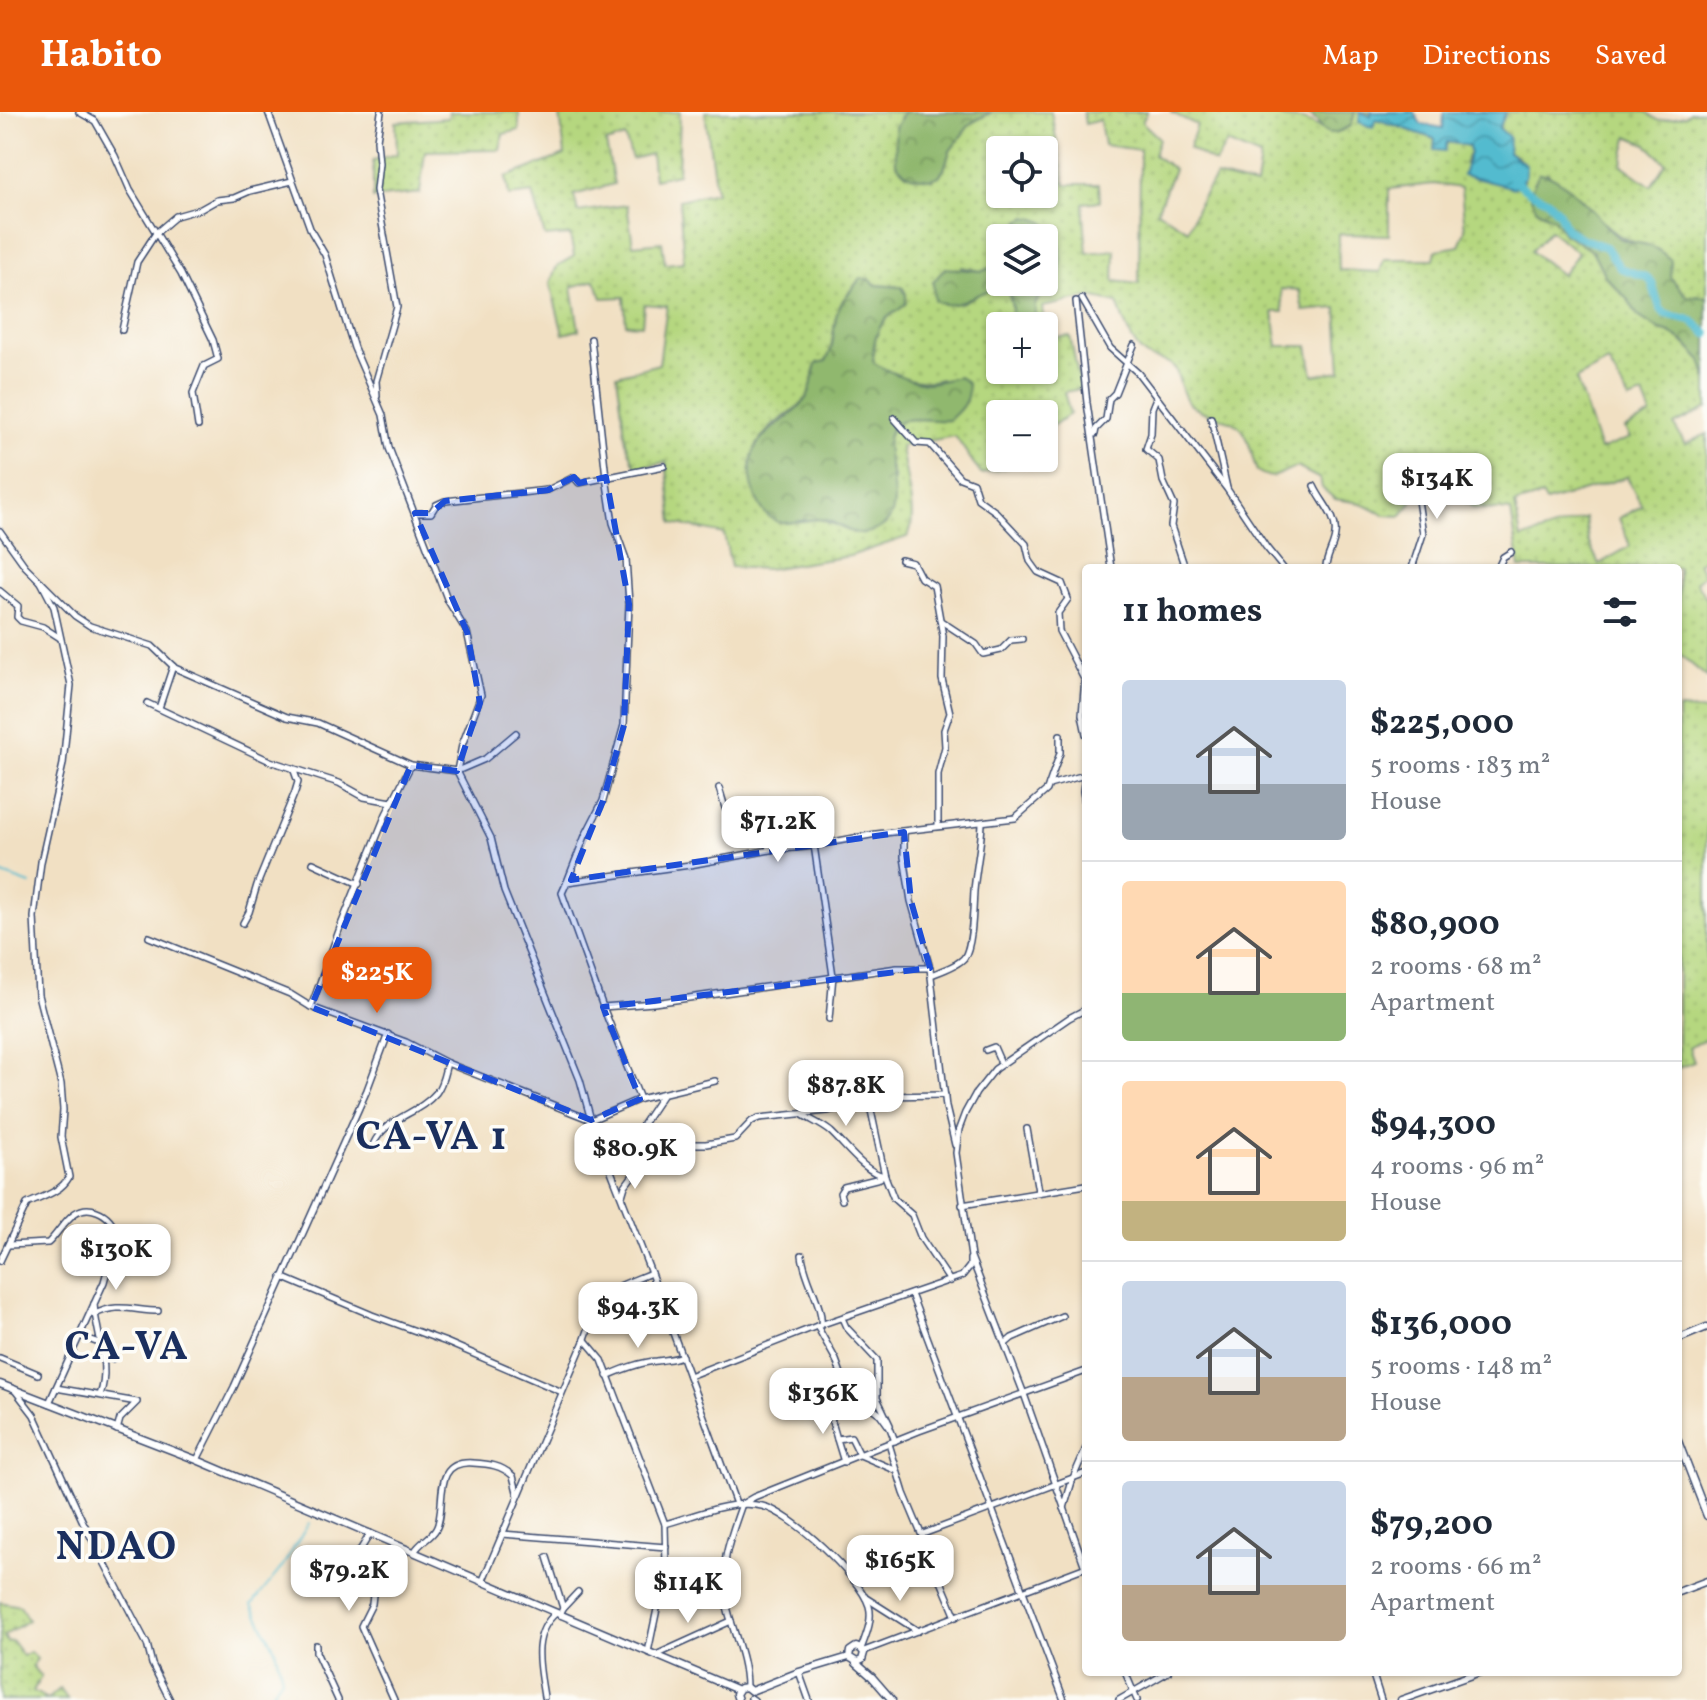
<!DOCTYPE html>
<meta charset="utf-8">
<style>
:root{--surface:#fff;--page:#f2f2f3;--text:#1f2937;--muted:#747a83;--line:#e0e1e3;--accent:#ea580c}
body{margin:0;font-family:Vollkorn,serif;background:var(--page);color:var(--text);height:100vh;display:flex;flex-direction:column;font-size:30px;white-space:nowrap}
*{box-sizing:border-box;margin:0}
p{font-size:26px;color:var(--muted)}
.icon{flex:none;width:44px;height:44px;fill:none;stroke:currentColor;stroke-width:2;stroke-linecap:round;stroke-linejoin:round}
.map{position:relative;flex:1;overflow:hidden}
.side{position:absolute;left:1082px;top:452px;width:600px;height:1112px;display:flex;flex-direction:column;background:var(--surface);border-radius:8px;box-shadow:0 2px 6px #0004}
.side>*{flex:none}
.fabs{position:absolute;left:986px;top:24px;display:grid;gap:16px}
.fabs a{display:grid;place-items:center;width:72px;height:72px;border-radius:8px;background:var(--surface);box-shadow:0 2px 6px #0004;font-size:40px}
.price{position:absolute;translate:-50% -68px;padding:0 18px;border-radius:16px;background:#fff;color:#222;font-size:26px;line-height:52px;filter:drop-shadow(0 2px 4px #0008)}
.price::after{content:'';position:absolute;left:50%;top:48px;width:24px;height:18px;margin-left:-12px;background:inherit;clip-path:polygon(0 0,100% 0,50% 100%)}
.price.active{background:var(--accent);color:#fff}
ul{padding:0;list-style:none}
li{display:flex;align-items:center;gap:24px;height:200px;padding:0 40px}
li+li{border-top:2px solid var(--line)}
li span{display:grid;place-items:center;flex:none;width:224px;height:160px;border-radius:8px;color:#555}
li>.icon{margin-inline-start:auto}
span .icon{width:96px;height:96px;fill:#fffc;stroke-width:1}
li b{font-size:34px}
h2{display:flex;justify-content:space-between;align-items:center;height:96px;padding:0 40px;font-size:34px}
header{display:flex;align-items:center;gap:48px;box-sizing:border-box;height:112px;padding:0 40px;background:var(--accent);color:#fff}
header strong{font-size:38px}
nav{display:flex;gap:44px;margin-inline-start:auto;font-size:28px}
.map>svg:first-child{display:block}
</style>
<header>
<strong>Habito</strong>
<nav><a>Map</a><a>Directions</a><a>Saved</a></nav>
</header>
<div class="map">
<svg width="1707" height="1588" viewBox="0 0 1707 1588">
<defs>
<pattern id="grass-dots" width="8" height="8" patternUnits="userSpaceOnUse" patternTransform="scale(2)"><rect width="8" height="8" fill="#b5d77f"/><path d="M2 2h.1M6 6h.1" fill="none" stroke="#9bb970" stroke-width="1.8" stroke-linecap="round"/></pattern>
<pattern id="forest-crowns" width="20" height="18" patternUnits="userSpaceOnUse" patternTransform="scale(2)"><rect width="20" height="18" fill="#90b86e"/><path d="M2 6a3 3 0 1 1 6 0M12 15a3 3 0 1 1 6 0" fill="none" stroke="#75965e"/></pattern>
<pattern id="water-waves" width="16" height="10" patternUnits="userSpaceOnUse" patternTransform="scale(2)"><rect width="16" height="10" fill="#52bbcf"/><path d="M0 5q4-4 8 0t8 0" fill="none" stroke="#4398ab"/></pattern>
</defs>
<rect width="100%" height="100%" fill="#fdfcf7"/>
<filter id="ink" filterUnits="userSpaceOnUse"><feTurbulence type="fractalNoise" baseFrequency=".0125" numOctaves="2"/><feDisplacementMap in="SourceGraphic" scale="16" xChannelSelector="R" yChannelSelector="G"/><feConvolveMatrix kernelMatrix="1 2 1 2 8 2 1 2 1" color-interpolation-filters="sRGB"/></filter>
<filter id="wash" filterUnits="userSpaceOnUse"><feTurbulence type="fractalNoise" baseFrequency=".006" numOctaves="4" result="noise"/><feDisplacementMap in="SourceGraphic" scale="32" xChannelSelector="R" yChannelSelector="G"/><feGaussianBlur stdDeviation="1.8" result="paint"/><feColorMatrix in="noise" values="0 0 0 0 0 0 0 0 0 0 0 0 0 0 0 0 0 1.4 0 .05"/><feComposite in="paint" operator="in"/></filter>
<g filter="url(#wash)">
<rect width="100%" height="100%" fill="#f1e0c3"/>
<g fill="url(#grass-dots)" stroke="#68836e" stroke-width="2" fill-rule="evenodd">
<path d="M449 0H519V18L503 22 500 38 425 39 420 81 373 86V48L397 42 396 10 448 6Z"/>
<path d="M574 0H680L678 62 654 67 651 42 632 47 625 25 606 31 614 72 574 83 578 100 627 93 633 133 662 130 665 152 684 150 679 88 716 80 705 0H904L899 7 939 64 944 57 950 39 971 11 992 0H1051L1065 72H1099L1100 89 1083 91 1087 141 1115 138 1114 169 1139 172 1140 38 1104 33 1100 8 1085 12 1083 0H1147L1142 10 1159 26 1154 43 1174 57 1157 99 1188 118 1201 87 1216 64 1256 74 1260 45 1227 31 1215 51 1189 36 1197 13 1170 0H1270C1293 14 1296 0 1320 16L1351 14 1355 0H1371L1376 7 1435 27 1434 37 1446 30 1470 34V41L1464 52 1523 69 1526 61 1519 46 1508 40 1499 17 1506 0H1645L1659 9 1685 4 1690 0H1707V185L1687 184 1674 172 1649 133C1610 130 1597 98 1568 76 1561 71 1554 68 1547 61L1537 98 1553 106 1564 121 1593 140 1605 164 1629 189 1638 204 1660 218 1676 223 1701 248 1707 267V296L1674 313 1685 332 1707 322V445L1698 451 1704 463 1696 470 1707 488V565L1678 541V456H1520L1511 399 1473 396 1466 390 1452 367 1443 364 1434 349 1426 345 1409 349 1406 366 1412 391 1401 404 1384 403 1361 391 1335 387 1322 376 1320 367 1297 355C1278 359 1277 372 1257 359 1252 348 1251 333 1245 322 1236 304 1204 306 1189 291 1181 283 1180 267 1175 256 1167 248 1161 249 1151 246 1133 240 1123 207 1117 191L1091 185 1042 195 1046 226 1070 224 1081 277 1064 280 1070 302 1052 314 1044 329V302H1000V346H1032L1029 350 981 362 955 324 901 334C903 356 920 408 907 425L850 444 767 457 731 455 724 422 673 411 666 350 636 356 626 330 617 263 659 252 667 194 644 192 642 213 626 212 624 185 602 186 595 168 572 175 579 218 563 222 550 171 557 154 574 144 570 123 545 125 533 81 509 84 506 65 565 43 560 2ZM1628 24 1646 32 1666 51 1651 74 1622 53ZM1000 38H1044V82H1000ZM1434 72 1461 76 1465 118 1459 134 1436 138 1434 147H1384L1380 160 1339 158 1338 122 1389 123V77ZM1015 116 1057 126C1059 150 1066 174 1039 185L1035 193 1036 214H1044V258H1000V214H1009L1013 198 1008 180 991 176 959 192 962 155 981 159 1000 154V126H1013ZM1550 118 1578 141 1562 163 1531 139ZM861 167H869L876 173 902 175 906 182C899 201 898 195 886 207 876 218 871 238 874 251 893 263 919 274 941 267L966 289 949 308C936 309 913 305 904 307 877 312 889 352 894 368L854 421 820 407 786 411 760 327 772 314 801 292 808 283 814 266 830 242 836 205 843 188ZM1281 177 1299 178 1303 199 1337 196 1341 259 1313 263 1308 234H1278L1273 200H1283ZM1608 250 1629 288 1643 283 1651 303 1625 317 1630 326 1600 338 1576 267ZM1627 365 1642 394 1619 406 1630 434 1599 452 1588 429 1585 406 1521 427 1515 392 1542 384 1546 390Z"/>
<path d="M1681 597 1707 600V926L1689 936 1694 950 1678 956V598Z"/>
<path d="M0 1490 20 1494 28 1508 4 1524 7 1530 12 1529 23 1544 30 1540 37 1547 32 1554 41 1565 33 1579 47 1587 60 1577 68 1588H0Z"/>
</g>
<g fill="url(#forest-crowns)" stroke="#567466" stroke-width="2">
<path d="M904 0H992L971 11 950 39 944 57 939 64 931 67 914 65 906 62 896 52 895 15Z"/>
<path d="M1302 0H1355L1351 14C1316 33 1328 8 1302 0Z"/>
<path d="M1539 61C1561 61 1596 102 1610 118 1625 134 1636 128 1650 134 1658 136 1665 143 1671 148L1670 165 1687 184 1707 185V267L1701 248 1683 229 1668 220 1660 218 1638 204 1629 189 1605 164 1593 140 1564 121 1553 106 1537 98 1529 82Z"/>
<path d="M1027 105C1033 106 1040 107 1045 111 1070 128 1065 174 1039 185L1035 193 1036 214H1009C1012 200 1014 193 1008 180 981 168 960 205 934 188L933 170 945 156 981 159 1000 154V170H1044V126H1013C1015 115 1017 110 1027 105Z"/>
<path d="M860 167H869L876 173 902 175 906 182V191C900 199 891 201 885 208 876 218 871 238 874 251 885 258 915 271 927 271 938 270 949 267 959 265L967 270C971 287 962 297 949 308 937 309 909 305 901 309 861 328 929 410 865 421 850 423 840 412 826 408 811 405 798 411 783 411 763 409 753 383 751 365 746 317 788 315 807 285 814 274 811 261 817 251L826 249C835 234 832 221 836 205 839 190 851 178 860 167Z"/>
</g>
<path fill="url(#water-waves)" stroke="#367596" stroke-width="2" d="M1360 0 1371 4V0H1414L1421 12 1443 16 1444 0H1506L1499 16 1509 25 1508 40 1526 52 1525 65 1514 76 1463 63 1470 41 1469 34 1447 30 1445 39 1434 38 1435 27 1376 7 1373 16 1359 10Z"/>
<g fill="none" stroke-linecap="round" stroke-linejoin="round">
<g stroke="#52bbcf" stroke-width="2">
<path d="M0 761 30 772"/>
<path d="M267 1588 282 1566 275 1537 252 1493 282 1455 309 1411"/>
</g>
<path stroke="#52bbcf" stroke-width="8" d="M1512 66 1528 79 1547 88 1559 101 1566 117 1581 126 1606 135 1620 156 1646 165 1652 171 1660 196 1665 202 1691 208 1707 222"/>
</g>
</g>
<g filter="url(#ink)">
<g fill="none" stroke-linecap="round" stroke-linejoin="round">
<g stroke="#3b4a6d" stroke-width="8">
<g id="minor">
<path d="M79 0 95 9 115 44 130 78 181 162 213 228 218 247 204 254 193 281 198 314"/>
<path d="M268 0 311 119 325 143 354 236 383 303 389 336 448 489 467 520 481 583 462 633 457 659 491 726 504 779 580 968 591 1008 651 1161 736 1392"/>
<path d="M1082 187 1110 236 1138 261 1227 377 1266 435 1283 456"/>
<path d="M1076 189 1087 291 1111 456"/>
<path d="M122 218 137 150 156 121 176 104 201 97 217 88 234 86 250 79 292 69"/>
<path d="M377 284 376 269 397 195 376 78 379 51 377 28 381 0"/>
<path d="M1156 286 1152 296 1151 322 1146 337 1159 348 1163 369 1174 393 1171 414 1185 456"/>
<path d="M894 306 916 331 930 332 960 366 973 371 978 387 996 400 1026 432 1030 449 1038 460 1062 471 1068 487 1058 501 1059 519 1084 567"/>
<path d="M1211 306 1227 376"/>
<path d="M1095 322 1096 317 1106 307 1109 287 1115 281 1134 233"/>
<path d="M1314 374C1321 390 1338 405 1335 423 1334 435 1326 444 1326 456"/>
<path d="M415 401H431L436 393 445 389 548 378 574 365 579 371 664 354"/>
<path d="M0 419 25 454 75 504 90 514 152 534 175 556 287 605 318 611 411 653 457 659 485 647 516 621"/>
<path d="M901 448 913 451 921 466 934 474 943 524 942 567 950 601 944 618 945 635 938 662V714"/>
<path d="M1412 456 1423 422 1414 361 1417 351"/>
<path d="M1498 456 1503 445 1511 440"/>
<path d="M0 479 18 494 17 505 21 509 43 515 60 526"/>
<path d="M941 509 976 532 983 542 1001 538 1011 528 1022 527"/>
<path d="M1085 565 1082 603 1086 622"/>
<path d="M147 591 270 649 339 671 364 685 392 690"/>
<path d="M159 596 173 554"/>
<path d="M1086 656 1083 679 1086 697"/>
<path d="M1049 673 1085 663"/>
<path d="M719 676 726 699 740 710 756 717 763 723 770 738"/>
<path d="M904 720V745L911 789 930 856 946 995 955 1033"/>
<path d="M814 733 833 864 829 907"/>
<path d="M313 751 359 772"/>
<path d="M567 770 585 724 603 689 624 613 629 492 626 447 613 411 606 365 591 227"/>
<path d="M243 811 249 800 257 773 295 680 298 670 293 656"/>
<path d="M149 825 290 882 311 895 406 930 447 951 591 1008 640 987 715 969"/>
<path d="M931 863C941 859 957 854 964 846 973 834 973 794 974 779 976 756 981 735 982 712"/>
<path d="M311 895 341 813 386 702 411 653"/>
<path d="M603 895 654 891 897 856H930"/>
<path d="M1086 897 1069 906 995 957 976 981 965 1001 959 1017 956 1041 971 1145 1024 1282 1086 1458"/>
<path d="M986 938 994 935 1001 951"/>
<path d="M945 983 883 984 869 989 885 1064 894 1087 912 1103 921 1126 950 1169"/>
<path d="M640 987 603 895 562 781 567 770 690 753 770 738 806 735 876 722 1015 706 1047 678 1060 641V623"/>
<path d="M803 1003C811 1008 823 1013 831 1020 845 1033 866 1062 885 1064"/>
<path d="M643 1012 663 982"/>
<path d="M1027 1017 1038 1079"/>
<path d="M373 1033C385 1005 418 1003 436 981 443 972 444 962 447 951"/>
<path d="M622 1084 625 1074 636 1059 656 1037 672 1032H706L735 1027 752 1009 759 1006 827 999 869 989"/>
<path d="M842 1088 840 1081 844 1075 880 1066"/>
<path d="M962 1093 1086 1073"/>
<path d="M9 1133 48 1131C62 1118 73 1089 97 1099 108 1103 114 1111 117 1123L104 1170 49 1291"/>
<path d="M802 1143C804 1166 824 1195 821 1213"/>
<path d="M0 1149 27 1092C42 1085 61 1080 69 1065L61 1025 63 998 61 972 38 883 34 805 41 750 63 652 71 573 54 495 41 470"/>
<path d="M282 1165 372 1203 446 1230 562 1280"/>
<path d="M911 1182 1064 1588"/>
<path d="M94 1192C96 1221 111 1255 100 1283"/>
<path d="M94 1203C116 1190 135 1199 158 1199"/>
<path d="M842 1206 846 1215 877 1248V1286L890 1313"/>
<path d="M817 1214 836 1248 847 1278 880 1302 890 1316 895 1329"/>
<path d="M80 1224 107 1234 112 1247"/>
<path d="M585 1228 602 1248 665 1412 666 1454 648 1540"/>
<path d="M1005 1232 1012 1226 1062 1204"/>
<path d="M0 1246 38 1262"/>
<path d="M607 1264C623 1257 640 1250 657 1249 667 1247 672 1248 682 1244"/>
<path d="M689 1264 817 1214 962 1164 970 1154V1147"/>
<path d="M56 1276 137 1290 120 1307 117 1318"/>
<path d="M14 1277 34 1303 83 1410 147 1532 152 1552 170 1588"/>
<path d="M837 1327 830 1303 867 1295"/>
<path d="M889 1332 904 1381 956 1505"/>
<path d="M197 1348 234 1275 367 978 388 922"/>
<path d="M844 1350 837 1327 851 1325 860 1343 895 1358"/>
<path d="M1064 1396 1073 1366 1086 1336"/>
<path d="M665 1412C695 1404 730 1387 762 1394 791 1400 860 1465 869 1494 873 1508 866 1523 861 1537"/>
<path d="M370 1421C363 1437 344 1453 358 1469 362 1474 368 1478 373 1483L372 1492 361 1514 394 1588"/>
<path d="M502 1422 666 1435"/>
<path d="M923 1422 1086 1361"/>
<path d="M415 1439C420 1430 431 1426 436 1417 448 1396 429 1348 473 1351 489 1352 501 1353 513 1364L518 1384"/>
<path d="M547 1445 563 1496"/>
<path d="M483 1468 585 1227C602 1177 602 1181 651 1161"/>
<path d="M866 1486 918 1519"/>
<path d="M560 1503 563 1496 578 1480"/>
<path d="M316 1533V1540L338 1588"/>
<path d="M864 1539 1086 1455"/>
<path d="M656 1543 731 1509"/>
<path d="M799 1560 809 1588"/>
<path d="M1125 1560 1137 1588"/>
<path d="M1372 1560 1381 1588"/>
<path d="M746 1575C746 1545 732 1519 726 1490 718 1456 731 1423 742 1392L754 1385 919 1319 1086 1259"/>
<path d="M544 1585C540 1557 530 1523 556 1501"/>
<path d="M751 1586 754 1588"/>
<path d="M1119 1588 1168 1560"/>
</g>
</g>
<g stroke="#3b4a6d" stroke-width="9">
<g id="major">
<path d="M1678 1227 1707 1215"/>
<path d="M0 1272 197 1348 738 1578"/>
<path d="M1678 1329 1707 1404"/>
<path d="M1678 1480 1707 1469"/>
<path d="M856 1551 872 1565 892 1588"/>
<path d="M738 1588 736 1582 740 1576 746 1575 751 1579 799 1560 849 1545 850 1539 856 1535 861 1537 864 1541 862 1548 857 1550 849 1545"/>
<path d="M1401 1588 1480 1560"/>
</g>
</g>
<use href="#minor" stroke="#fff" stroke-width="5"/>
<use href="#major" stroke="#fff" stroke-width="6"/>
</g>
</g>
<path fill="#1d4ed8" fill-opacity="0.2" stroke="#1d4ed8" stroke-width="6" stroke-dasharray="16 10" stroke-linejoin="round" d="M574 365 579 371 606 365 629 492 624 613 603 689 571 768 904 720 911 789 930 856 603 895 640 987 591 1008 311 895 411 653 457 659 480 591 467 520 415 401H431L445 389 548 378Z"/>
<g text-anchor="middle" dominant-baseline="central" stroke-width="7" stroke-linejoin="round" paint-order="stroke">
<g font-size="40" font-weight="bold" letter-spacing="2" fill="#1b2f5e" stroke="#fdfcf7">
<text x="432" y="1027">CA-VA 1</text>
<text x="127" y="1237">CA-VA</text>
<text x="117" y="1437">NDAO</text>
</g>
</g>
</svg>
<div class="fabs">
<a><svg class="icon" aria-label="locate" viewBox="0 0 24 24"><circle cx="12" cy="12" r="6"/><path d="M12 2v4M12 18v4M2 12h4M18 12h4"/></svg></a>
<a><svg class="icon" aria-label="layers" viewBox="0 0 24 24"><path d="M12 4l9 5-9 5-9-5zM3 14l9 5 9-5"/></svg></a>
<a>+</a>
<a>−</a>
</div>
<b class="price" style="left:1437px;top:409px">$134K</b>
<b class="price" style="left:778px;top:752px">$71.2K</b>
<b class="price active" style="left:377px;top:903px">$225K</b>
<b class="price" style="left:846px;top:1016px">$87.8K</b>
<b class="price" style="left:635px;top:1079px">$80.9K</b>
<b class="price" style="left:116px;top:1180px">$130K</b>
<b class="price" style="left:638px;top:1238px">$94.3K</b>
<b class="price" style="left:823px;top:1324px">$136K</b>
<b class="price" style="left:900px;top:1491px">$165K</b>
<b class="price" style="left:349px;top:1501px">$79.2K</b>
<b class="price" style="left:688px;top:1513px">$114K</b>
<section class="side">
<h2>11 homes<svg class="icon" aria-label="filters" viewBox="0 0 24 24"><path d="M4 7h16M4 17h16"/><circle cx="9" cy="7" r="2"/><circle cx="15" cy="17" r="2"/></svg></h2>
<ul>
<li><span style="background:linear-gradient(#c9d6e8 65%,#9aa5b1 0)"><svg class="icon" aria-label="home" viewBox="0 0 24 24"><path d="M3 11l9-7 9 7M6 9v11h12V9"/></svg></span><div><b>$225,000</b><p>5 rooms · 183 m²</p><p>House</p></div></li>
<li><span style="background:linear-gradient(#ffd9b3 70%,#8fb573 0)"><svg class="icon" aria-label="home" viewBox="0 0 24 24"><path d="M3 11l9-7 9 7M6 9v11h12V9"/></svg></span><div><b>$80,900</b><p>2 rooms · 68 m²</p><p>Apartment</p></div></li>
<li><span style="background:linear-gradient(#ffd9b3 75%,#c2b280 0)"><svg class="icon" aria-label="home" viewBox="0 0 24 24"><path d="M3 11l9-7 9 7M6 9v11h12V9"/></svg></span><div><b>$94,300</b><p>4 rooms · 96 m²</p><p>House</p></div></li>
<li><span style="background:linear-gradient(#c9d6e8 60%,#b9a48a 0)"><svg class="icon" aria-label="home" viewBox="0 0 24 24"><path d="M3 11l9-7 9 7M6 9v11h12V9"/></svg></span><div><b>$136,000</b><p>5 rooms · 148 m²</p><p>House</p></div></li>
<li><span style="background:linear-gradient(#c9d6e8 65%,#b9a48a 0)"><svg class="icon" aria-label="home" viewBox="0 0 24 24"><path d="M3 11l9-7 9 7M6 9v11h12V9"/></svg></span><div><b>$79,200</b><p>2 rooms · 66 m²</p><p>Apartment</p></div></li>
</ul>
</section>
</div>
